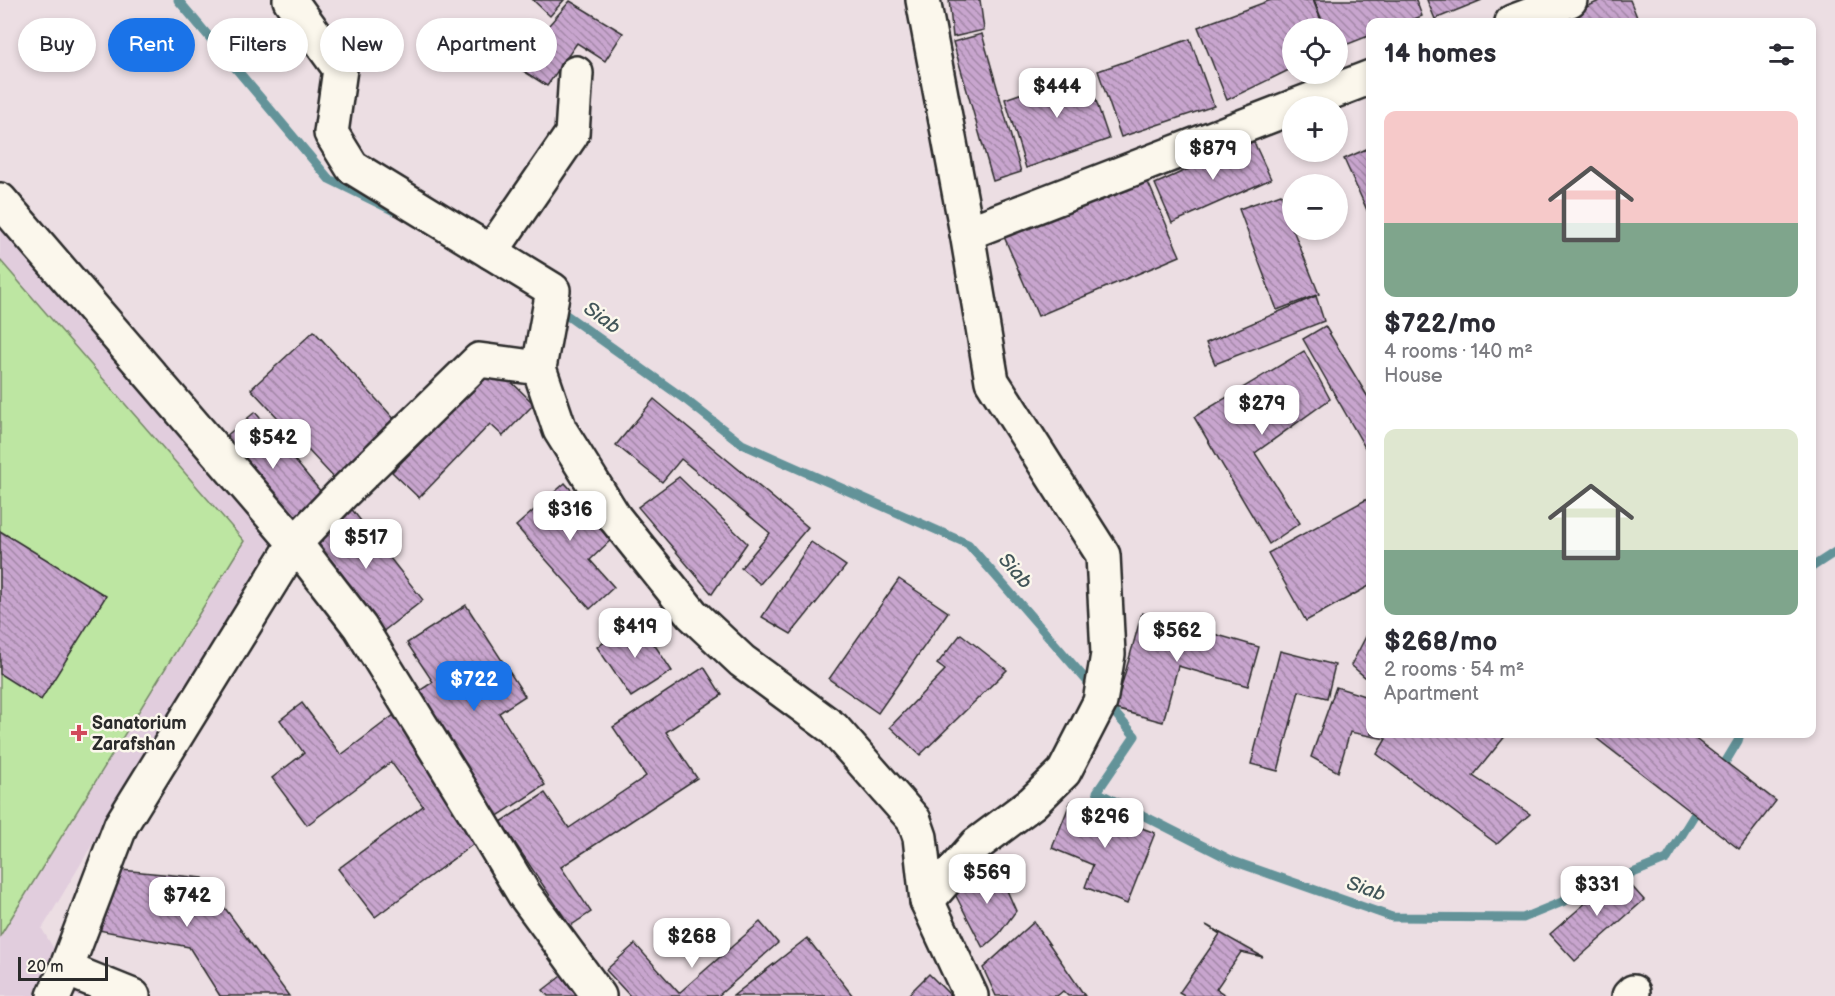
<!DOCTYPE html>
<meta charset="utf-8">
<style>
:root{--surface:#fff;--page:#f2f2f3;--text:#2b2b33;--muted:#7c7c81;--accent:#1a73e8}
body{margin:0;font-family:"Balsamiq Sans",sans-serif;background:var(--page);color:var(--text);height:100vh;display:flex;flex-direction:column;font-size:22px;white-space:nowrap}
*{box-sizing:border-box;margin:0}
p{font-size:20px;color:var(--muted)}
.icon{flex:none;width:33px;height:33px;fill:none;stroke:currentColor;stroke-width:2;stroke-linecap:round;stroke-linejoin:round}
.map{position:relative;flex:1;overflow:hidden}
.drawer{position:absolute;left:1366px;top:18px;width:450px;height:720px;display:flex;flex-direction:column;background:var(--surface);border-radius:12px;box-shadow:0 3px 9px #0003}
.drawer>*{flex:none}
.top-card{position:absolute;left:18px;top:18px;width:570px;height:54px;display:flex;gap:12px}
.buttons{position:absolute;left:1282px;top:18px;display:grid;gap:12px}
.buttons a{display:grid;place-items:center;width:66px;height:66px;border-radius:50%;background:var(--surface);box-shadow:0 3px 9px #0003;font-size:30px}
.scale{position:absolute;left:18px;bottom:15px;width:90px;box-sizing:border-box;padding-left:6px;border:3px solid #2b2b2b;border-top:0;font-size:16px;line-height:21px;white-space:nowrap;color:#2b2b2b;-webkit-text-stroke:4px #fbf7ec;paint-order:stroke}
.price{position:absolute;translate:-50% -51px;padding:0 14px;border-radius:12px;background:#fff;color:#222;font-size:20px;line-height:39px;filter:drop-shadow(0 2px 3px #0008)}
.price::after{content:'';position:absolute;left:50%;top:36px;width:18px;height:14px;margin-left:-9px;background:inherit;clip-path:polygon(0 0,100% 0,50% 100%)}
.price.active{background:var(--accent);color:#fff}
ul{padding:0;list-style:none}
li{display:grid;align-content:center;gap:12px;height:318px;padding:0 18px}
li span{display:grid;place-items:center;height:186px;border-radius:12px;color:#555}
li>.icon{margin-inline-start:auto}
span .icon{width:108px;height:108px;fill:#fffc;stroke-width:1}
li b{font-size:26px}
h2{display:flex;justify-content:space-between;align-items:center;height:72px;padding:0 18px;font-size:26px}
.chip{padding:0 21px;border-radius:27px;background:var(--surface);box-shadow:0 3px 9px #0003;font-size:21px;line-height:54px}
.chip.active{background:var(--accent);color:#fff}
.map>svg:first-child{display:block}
</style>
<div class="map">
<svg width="1835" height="996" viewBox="0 0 1835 996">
<defs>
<pattern id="building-back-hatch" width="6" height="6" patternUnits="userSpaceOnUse" patternTransform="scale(1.5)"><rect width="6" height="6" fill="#c8a5ce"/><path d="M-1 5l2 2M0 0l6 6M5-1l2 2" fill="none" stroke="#a387a7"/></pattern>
</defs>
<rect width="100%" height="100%" fill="#ecdee3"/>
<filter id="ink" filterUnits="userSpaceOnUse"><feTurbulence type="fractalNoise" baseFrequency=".0167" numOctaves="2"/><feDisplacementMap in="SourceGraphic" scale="12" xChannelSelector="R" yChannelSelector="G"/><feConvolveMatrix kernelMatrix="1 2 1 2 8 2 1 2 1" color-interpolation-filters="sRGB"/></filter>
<g filter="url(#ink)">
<path fill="#e1cddd" d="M0 222 276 536 42 929 66 969 86 996H0Z"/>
<path fill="#bde6a2" stroke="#748866" stroke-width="1.5" d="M0 260 244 541 0 936Z"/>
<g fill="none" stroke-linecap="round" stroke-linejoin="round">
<g stroke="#639399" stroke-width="9">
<path d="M178 0 329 179 394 211"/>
<path d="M555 307 686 400 742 444 968 544 1094 689"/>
<path d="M1812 567 1835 552"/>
<path d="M1107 704 1135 736 1097 792 1233 861 1392 917 1523 918 1667 859 1701 804"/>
<path d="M1720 771 1738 741 1740 734"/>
</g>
</g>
<g fill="url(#building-back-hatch)" stroke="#2b2b2b" stroke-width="1.5">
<path d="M533 0H564L550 16Z"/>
<path d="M949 0H980L984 30 953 37Z"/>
<path d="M1271 0H1313L1324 28H1293V68L1227 100 1198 27Z"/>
<path d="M1314 0H1416L1422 16 1406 22H1371V35L1338 48V28H1325Z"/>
<path d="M1427 0H1482L1435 19Z"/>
<path d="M1601 0H1630L1639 22H1556Z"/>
<path d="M570 1 623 33 605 61 577 43 547 86 514 65Z"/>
<path d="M982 34 1021 172 993 181 953 42Z"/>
<path d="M1190 39 1214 106 1121 137 1098 71Z"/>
<path d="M1086 71 1109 139 1026 168 1005 99Z"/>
<path d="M1253 140 1271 179 1172 223 1155 184Z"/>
<path d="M1371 147V219L1344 159Z"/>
<path d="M1144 173 1180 256 1038 316 1002 232Z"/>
<path d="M1281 194 1293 230 1319 294 1277 310 1239 209Z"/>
<path d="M1316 296 1324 321 1215 364 1206 343Z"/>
<path d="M1325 326 1371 402V458L1303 339Z"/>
<path d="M314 331 398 423 336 480 251 389Z"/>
<path d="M1304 351 1330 399 1255 453 1300 523 1269 544 1194 417Z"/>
<path d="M495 366 534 404 503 436 490 424 419 498 392 472Z"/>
<path d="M654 399 808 527 760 584 741 568 770 533 681 459 662 482 616 445Z"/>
<path d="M255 412 326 498 290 528 219 442Z"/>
<path d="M679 477 747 543 712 594 638 507Z"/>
<path d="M565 483 614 537 590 560 614 587 590 609 516 526Z"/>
<path d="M1371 497V585L1306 621 1268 553Z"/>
<path d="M350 507 423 600 381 633 308 539Z"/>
<path d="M0 531 106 596 41 700 0 674Z"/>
<path d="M811 542 846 566 791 634 762 617Z"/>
<path d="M899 579 948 612 878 713 829 679Z"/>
<path d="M466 605 525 696 499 713 545 785 490 821 410 697 433 682 407 643Z"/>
<path d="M1142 613 1259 647 1248 686 1178 666 1163 722 1115 709Z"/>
<path d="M638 620 672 671 631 697 597 647Z"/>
<path d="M1371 627V674L1365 677 1351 665Z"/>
<path d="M961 634 1007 670 920 755 890 727 945 670 937 664Z"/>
<path d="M1280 651 1335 665 1327 698 1299 691 1278 771 1251 764Z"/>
<path d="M704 667 722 695 666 732 697 778 561 867 591 912 570 926 501 822 545 793 569 828 646 776 613 727Z"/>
<path d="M1336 687 1371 698V734H1507L1473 776 1530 814 1497 844 1377 754 1386 739 1350 732 1338 772 1311 757Z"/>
<path d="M302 703 341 755 394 715 484 836 375 917 338 869 423 806 391 762 307 825 272 778 304 753 280 720Z"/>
<path d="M1591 734H1689L1776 801 1739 849Z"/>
<path d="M1071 801 1155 833 1127 904 1085 887 1093 865 1052 848Z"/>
<path d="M995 863 1016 911 999 934 983 948 955 894Z"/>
<path d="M111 869 203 878 289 996H220L189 947 93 929Z"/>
<path d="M1620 873 1644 900 1575 961 1550 934Z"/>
<path d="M760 922 778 943 718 996H630L606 970 635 944 679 993Z"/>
<path d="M1034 922 1085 996H1068L1063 991 1057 996H996L983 968Z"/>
<path d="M1206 925 1263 957 1241 952 1216 989 1227 996H1184L1179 993 1220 934Z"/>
<path d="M807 938 853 996H733Z"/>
<path d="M569 970 588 996H548L543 990Z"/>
<path d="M929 974 951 996H907Z"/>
</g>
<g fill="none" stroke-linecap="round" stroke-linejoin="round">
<g stroke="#2b2b2b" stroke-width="38">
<g id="minor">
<path d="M290 0 340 69 331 133 352 167 553 290 539 368 560 430 615 518 692 614 742 661 833 728 914 820 920 837 927 901 971 996"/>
<path d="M923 0 967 233 1293 107"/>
<path d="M1512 22 1570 0"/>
<path d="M1295 106 1371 77"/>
<path d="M0 200 295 543 121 825 66 969 54 996"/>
<path d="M491 252 572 134 576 73"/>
<path d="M539 368 479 360 341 495 295 543 360 627 474 811 524 894 599 996"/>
<path d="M927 901 976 845 1032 803 1064 772 1100 702 1108 654 1103 555 992 381 967 233"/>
<path d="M66 969 133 996"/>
<path d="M1629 996 1633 992"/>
</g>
</g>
<use href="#minor" stroke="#fbf7ec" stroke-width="33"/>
</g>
</g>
<path fill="#d1495b" stroke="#fbf7ec" stroke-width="2" d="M76 724h6v6h6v6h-6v6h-6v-6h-6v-6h6z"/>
<g text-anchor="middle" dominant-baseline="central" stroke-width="5" stroke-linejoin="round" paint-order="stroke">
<g font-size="18" font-weight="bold" fill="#2b2b2b" stroke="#fbf7ec" text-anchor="start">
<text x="92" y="723">Sanatorium<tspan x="92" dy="21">Zarafshan</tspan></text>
</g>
<g font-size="20" font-style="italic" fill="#425659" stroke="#fbf7ec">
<text transform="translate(602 318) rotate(36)">Siab</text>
<text transform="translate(1015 571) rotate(49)">Siab</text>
<text transform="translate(1366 889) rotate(19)">Siab</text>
</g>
</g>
</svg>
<div class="buttons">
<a><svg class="icon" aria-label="locate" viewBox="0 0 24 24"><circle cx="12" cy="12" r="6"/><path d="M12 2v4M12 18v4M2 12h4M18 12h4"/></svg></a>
<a>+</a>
<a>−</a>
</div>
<div class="scale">20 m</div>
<b class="price" style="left:1057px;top:119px">$444</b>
<b class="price" style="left:1213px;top:181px">$879</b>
<b class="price" style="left:1262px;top:436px">$279</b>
<b class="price" style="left:273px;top:470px">$542</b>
<b class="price" style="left:570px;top:542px">$316</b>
<b class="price" style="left:366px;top:570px">$517</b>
<b class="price" style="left:635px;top:659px">$419</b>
<b class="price" style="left:1177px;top:663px">$562</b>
<b class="price active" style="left:474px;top:712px">$722</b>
<b class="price" style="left:1105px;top:849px">$296</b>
<b class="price" style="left:987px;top:905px">$569</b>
<b class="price" style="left:1597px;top:917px">$331</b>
<b class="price" style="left:187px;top:928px">$742</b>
<b class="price" style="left:692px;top:969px">$268</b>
<div class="top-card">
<a class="chip">Buy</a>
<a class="chip active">Rent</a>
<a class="chip">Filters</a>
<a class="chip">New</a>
<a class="chip">Apartment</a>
</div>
<section class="drawer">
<h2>14 homes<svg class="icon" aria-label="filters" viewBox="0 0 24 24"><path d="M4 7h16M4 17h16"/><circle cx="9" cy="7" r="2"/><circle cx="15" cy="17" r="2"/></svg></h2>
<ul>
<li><span style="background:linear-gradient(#f6c9c9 60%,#7fa58c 0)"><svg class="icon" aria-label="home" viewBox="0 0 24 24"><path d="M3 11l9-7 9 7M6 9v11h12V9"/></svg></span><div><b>$722/mo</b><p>4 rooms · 140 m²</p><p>House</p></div></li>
<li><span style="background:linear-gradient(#dfe7d0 65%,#7fa58c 0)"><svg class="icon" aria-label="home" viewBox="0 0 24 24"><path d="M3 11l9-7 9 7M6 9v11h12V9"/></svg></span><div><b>$268/mo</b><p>2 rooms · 54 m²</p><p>Apartment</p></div></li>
</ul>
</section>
</div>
